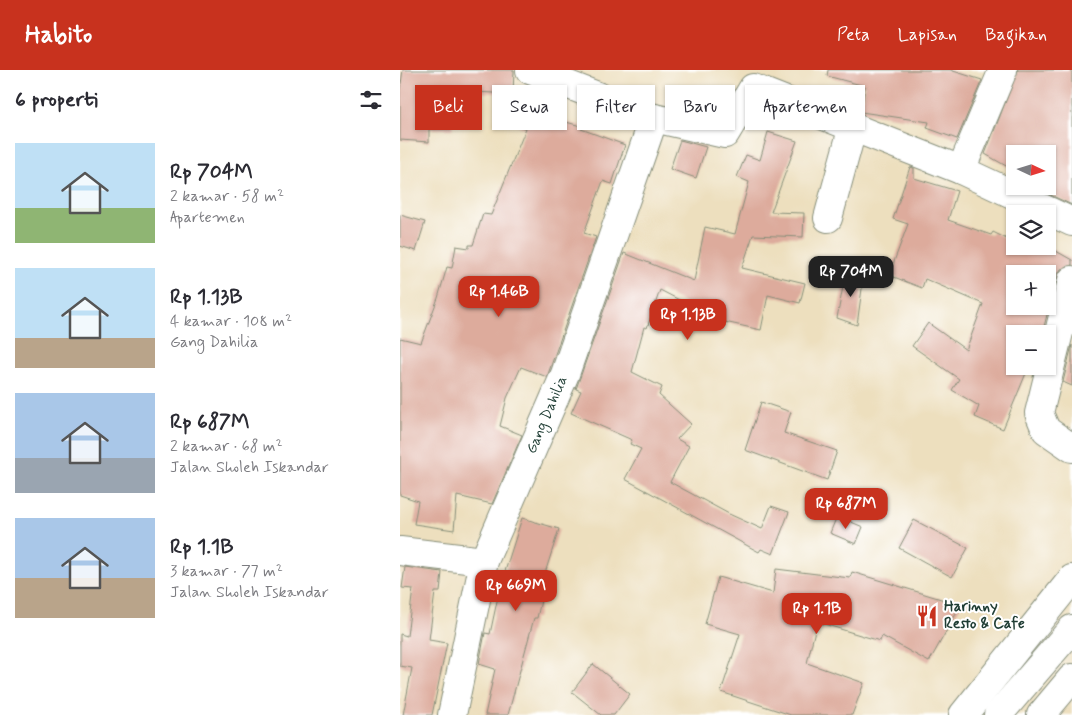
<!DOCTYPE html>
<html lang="id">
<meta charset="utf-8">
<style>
:root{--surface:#fff;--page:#f7f7f7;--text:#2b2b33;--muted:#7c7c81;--accent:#c8321e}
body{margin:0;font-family:Mynerve,sans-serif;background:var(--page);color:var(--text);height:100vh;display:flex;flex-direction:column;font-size:19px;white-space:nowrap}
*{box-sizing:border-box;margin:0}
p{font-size:16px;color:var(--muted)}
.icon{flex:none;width:28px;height:28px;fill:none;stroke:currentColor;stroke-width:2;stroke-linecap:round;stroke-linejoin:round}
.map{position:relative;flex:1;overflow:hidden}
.side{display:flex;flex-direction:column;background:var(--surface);width:400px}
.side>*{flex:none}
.hud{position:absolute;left:15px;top:15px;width:475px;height:45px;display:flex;gap:10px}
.needle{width:32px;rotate:94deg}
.tools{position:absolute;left:606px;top:75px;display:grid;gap:10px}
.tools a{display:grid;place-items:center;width:50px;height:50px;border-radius:0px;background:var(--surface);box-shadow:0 1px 4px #0004;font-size:25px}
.price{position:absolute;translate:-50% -42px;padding:0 11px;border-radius:10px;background:var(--accent);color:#fff;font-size:16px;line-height:32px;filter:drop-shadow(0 1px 2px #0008)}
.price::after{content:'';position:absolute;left:50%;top:30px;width:15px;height:11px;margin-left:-8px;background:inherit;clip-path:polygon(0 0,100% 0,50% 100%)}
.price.current{background:#222;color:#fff}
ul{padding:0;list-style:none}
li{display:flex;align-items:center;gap:15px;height:125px;padding:0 15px}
li span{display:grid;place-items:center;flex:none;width:140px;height:100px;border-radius:0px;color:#555}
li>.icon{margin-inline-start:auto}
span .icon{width:60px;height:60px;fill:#fffc;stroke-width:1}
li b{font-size:21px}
h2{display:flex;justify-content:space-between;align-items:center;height:60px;padding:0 15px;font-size:21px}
.chip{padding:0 18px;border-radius:0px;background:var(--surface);box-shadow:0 1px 4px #0004;font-size:18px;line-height:45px}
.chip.current{background:var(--accent);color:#fff}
header{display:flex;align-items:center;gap:30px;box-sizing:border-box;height:70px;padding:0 25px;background:var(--accent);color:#fff}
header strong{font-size:24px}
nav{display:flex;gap:28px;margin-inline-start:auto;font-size:18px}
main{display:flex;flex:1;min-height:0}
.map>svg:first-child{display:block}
</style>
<header>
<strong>Habito</strong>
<nav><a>Peta</a><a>Lapisan</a><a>Bagikan</a></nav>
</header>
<main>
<section class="side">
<h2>6 properti<svg class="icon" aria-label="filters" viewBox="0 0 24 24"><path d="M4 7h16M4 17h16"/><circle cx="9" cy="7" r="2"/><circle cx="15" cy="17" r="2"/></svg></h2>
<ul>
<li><span style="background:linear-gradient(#bfe0f5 65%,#8fb573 0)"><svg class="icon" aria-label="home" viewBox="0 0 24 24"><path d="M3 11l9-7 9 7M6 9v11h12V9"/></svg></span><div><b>Rp 704M</b><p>2 kamar · 58 m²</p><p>Apartemen</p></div></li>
<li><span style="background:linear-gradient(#bfe0f5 70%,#b9a48a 0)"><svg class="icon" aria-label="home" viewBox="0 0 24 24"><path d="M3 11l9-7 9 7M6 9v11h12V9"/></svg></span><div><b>Rp 1.13B</b><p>4 kamar · 108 m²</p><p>Gang Dahilia</p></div></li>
<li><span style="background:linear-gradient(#a9c7e8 65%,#9aa5b1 0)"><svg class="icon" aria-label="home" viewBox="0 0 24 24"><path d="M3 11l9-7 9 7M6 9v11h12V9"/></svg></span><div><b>Rp 687M</b><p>2 kamar · 68 m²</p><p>Jalan Sholeh Iskandar</p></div></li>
<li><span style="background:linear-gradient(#a9c7e8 60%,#b9a48a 0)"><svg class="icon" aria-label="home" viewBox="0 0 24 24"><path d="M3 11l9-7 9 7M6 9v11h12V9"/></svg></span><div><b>Rp 1.1B</b><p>3 kamar · 77 m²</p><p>Jalan Sholeh Iskandar</p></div></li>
</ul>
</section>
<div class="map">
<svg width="672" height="645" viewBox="0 0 672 645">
<rect width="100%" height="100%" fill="#fff"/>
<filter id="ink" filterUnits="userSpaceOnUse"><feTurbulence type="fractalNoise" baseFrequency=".02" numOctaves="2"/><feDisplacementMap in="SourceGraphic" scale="10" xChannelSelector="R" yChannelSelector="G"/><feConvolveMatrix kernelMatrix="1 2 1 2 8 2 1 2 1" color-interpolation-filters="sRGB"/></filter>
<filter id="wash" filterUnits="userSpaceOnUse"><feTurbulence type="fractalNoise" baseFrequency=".0096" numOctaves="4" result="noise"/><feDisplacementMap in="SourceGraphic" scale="20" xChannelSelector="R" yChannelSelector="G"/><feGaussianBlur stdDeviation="1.12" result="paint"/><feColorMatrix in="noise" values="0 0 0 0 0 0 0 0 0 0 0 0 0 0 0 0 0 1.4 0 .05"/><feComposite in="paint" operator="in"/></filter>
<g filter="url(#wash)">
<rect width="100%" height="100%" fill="#eddfbe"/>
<g id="blocks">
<g fill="#ddab9c" fill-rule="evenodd">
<path d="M3 0H114L113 24 75 22 76 49 56 44 52 59H29V72L0 70V20Z"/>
<path d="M428 0H550L582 10 557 69 527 58 529 52 461 42 465 16 427 6Z"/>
<path d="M618 0H672V135L644 122 645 118 642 116H648V84H615V101L585 84Z"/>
<path d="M118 36 143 44V46L181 56V59L225 75 212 114 203 111 184 163 196 167 147 307 121 297 107 328 100 356 122 365 92 434 57 426 54 460 14 454 18 431 0 425V268L21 273 38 228 47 197 52 198 56 176 69 178V175H73L83 144 91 145 126 58 112 54Z"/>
<path d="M368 62 397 71 371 142 404 143 403 167 353 165 342 198 405 213 400 233 368 225 361 260 320 251 260 220 247 258 244 257 232 302 262 317 259 325 291 354 277 369 289 376 270 412 329 444 362 459 371 436 389 442 373 484 361 479 359 482 225 409 241 379 230 374 232 370 171 343 181 321 176 319 224 183 294 211 305 157 335 164 349 112 337 107 346 85 360 90Z"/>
<path d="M280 70 306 77 296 108 270 99Z"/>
<path d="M510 97 514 98V108L557 121 548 150 591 165 593 162 615 173V176H647L672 190V195L661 199 657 206 642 264H615V296H629L603 359 575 347 579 336 552 320 559 309 512 276 528 253 566 280 583 234 525 209 522 218 489 205 508 154 493 149ZM615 204H648V236H615Z"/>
<path d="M0 145 25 152 16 181 0 176Z"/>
<path d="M446 201 464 204 457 255 437 248Z"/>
<path d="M672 275V316L663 312Z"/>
<path d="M361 332 391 342 384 363 437 381 427 410 345 380Z"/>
<path d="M437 446 463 457 456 474 430 463Z"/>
<path d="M122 448 159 459 138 525 142 526 137 548H134L108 645H85L95 599 79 594 85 563 90 564 100 517Z"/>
<path d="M514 450 568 478 552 507 499 478Z"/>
<path d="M5 497 42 502 40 522H35L29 570 47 573 32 645H3L12 598 0 596V564L7 566 13 519 2 518Z"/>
<path d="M376 499 450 508 452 502 561 535 529 592 482 566 480 571 417 552 407 593 464 613 452 645H391L321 622 340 564 305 554 318 507 373 523Z"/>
<path d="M193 594 230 624 214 645H201L172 622Z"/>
</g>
</g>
</g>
<g filter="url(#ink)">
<use href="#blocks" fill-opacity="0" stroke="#868e79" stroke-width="1"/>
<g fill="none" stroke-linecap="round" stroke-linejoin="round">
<g stroke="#868e79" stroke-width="30">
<g id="minor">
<path d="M130 0 254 48 325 64 353 18 561 100 672 152"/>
<path d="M561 100 603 0"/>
<path d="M428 148 453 56"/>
<path d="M672 210 639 343 646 360 672 378"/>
<path d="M0 481 84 491"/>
<path d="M52 645 84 491 165 304 254 48"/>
</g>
</g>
<g stroke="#868e79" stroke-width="30">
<path id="trunk" d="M563 645 672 509"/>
</g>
<g stroke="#868e79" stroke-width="30">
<g id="motorway">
<path d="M598 645 672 559"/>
<path d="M641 645 672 608"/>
</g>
</g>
<use href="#minor" stroke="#fff" stroke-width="28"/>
<use href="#trunk" stroke="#fff" stroke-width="28"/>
<use href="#motorway" stroke="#fff" stroke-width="28"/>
</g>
</g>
<defs>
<g id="restaurant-bare" transform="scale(1.725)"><path d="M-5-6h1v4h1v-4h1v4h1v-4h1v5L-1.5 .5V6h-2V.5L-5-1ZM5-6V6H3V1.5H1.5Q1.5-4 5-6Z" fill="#c8321e" stroke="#fff" stroke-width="2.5" paint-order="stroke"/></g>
</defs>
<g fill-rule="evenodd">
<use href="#restaurant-bare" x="527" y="546"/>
</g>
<g text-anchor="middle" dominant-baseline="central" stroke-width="4" stroke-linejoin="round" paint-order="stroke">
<g font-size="15" fill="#1f3d34" stroke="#fff">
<text transform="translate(147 345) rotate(-67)">Gang Dahilia</text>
</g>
<g font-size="15" font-weight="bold" fill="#1f3d34" stroke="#fff" text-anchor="start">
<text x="544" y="537">Harinny<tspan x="544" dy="17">Resto &amp; Cafe</tspan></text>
</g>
</g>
</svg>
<div class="tools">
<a><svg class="needle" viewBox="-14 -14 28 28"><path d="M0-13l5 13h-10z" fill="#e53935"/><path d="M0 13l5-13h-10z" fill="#7c7c81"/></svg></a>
<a><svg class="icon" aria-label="layers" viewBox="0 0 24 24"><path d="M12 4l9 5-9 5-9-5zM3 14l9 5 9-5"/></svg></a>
<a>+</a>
<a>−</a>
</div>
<b class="price current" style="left:451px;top:228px">Rp 704M</b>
<b class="price" style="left:99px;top:248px">Rp 1.46B</b>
<b class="price" style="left:288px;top:271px">Rp 1.13B</b>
<b class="price" style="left:446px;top:460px">Rp 687M</b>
<b class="price" style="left:116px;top:542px">Rp 669M</b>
<b class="price" style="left:417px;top:565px">Rp 1.1B</b>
<div class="hud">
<a class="chip current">Beli</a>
<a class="chip">Sewa</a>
<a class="chip">Filter</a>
<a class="chip">Baru</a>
<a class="chip">Apartemen</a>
</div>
</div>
</main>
